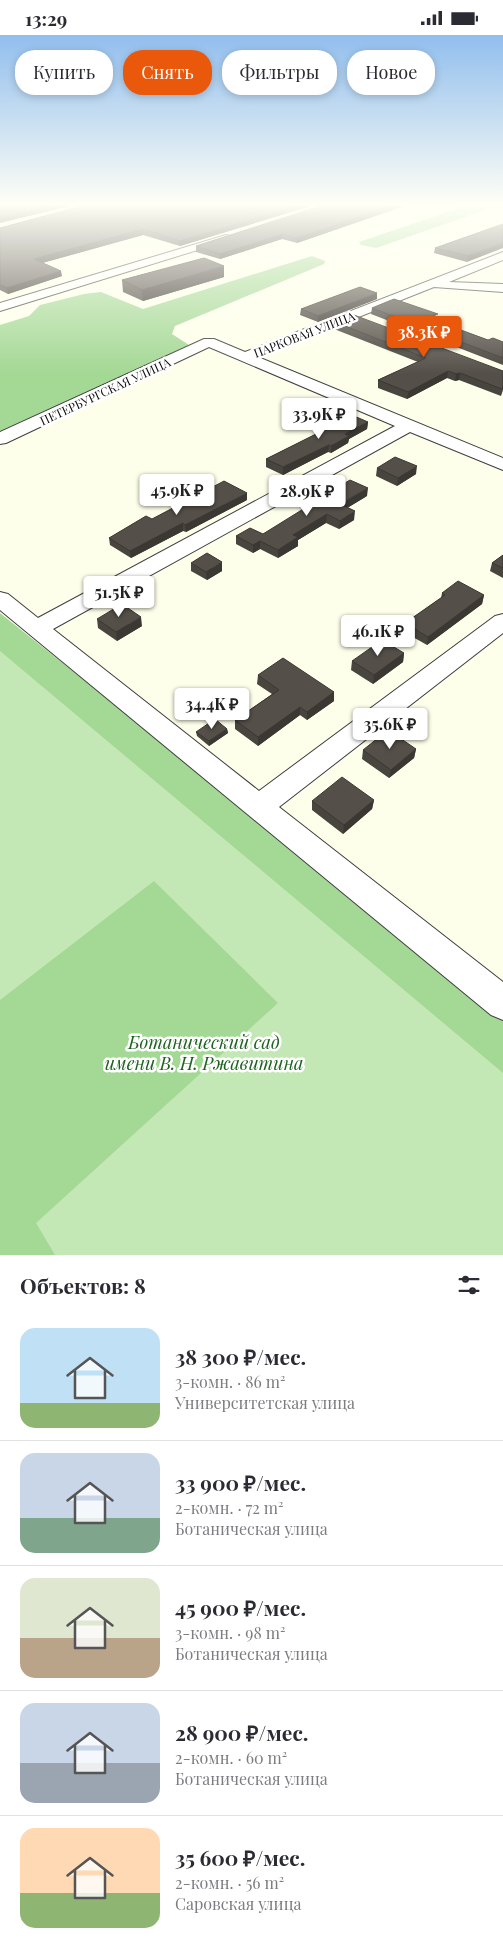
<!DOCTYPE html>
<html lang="ru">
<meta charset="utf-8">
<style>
:root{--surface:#fff;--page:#f7f7f7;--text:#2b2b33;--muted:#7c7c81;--line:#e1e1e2;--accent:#ea580c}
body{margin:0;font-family:"Playfair Display",serif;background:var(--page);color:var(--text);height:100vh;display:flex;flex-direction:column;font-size:19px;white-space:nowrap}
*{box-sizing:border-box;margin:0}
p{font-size:16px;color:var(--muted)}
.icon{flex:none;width:28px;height:28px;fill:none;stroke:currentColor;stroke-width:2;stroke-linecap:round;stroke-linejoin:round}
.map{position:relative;height:1220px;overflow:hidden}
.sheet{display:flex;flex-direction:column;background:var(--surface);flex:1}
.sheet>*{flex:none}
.banner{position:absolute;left:15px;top:15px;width:474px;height:45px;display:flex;gap:10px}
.price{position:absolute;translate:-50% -42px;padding:0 11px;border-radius:5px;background:#fff;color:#222;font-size:16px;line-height:32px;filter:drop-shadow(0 1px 2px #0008)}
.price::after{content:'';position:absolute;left:50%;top:30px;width:15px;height:11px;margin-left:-8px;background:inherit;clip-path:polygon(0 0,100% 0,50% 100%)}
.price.selected{background:var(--accent);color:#fff}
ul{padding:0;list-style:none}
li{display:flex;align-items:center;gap:15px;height:125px;padding:0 20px}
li+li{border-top:1px solid var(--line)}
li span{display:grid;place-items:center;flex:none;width:140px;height:100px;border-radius:15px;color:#555}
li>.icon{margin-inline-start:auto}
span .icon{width:60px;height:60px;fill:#fffc;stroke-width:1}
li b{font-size:21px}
h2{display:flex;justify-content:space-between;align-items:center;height:60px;padding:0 20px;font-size:21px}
.tag{padding:0 18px;border-radius:20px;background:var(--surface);box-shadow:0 2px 8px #0003;font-size:18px;line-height:45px}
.tag.selected{background:var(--accent);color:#fff}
.status{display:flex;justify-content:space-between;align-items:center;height:35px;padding:0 25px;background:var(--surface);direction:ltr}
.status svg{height:14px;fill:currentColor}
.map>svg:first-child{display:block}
</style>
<div class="status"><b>13:29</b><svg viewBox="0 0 49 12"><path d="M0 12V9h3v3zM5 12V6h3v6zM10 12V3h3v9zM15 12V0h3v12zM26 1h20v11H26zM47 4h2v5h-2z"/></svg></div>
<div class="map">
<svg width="503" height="1220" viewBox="0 0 503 1220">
<rect width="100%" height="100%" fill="#feffea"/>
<path fill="#c4e8b5" d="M0 592 503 997V1220H0Z"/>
<g fill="#a4d895">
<path d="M474 168 503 169 376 213 361 210 359 207Z"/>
<path d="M312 221 325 226 324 229 175 291 172 299 189 310 0 397V290L29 281 40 270 84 259 101 257 143 274Z"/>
<path d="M0 578 503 980V1038L0 616Z"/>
<path d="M154 846 278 968 36 1188 55 1220H0V965Z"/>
</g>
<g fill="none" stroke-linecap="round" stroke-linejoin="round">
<g stroke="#3f3f3f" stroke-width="2">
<g id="minor">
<path d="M226 200 230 201V205L0 276V268Z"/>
<path d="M503 217V225L449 247 503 249V257L434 252 258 322 503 423V435L410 397 53 594 259 756 495 581 503 579V598L279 772 503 947V985L491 980 0 575V557L8 559 38 583 395 391 209 312 6 408 0 409V397L204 304H214L245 317Z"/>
</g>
</g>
<use href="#minor" fill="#fff" fill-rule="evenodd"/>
</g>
<g fill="#48443e">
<path d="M93 168H320L180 211 143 200 42 228 62 241 8 259 0 255V193Z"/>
<path d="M330 168H413L297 208 282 204 220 224 196 217V211Z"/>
<path d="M503 189 467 227 434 218 435 213Z"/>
<path d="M224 242 143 266 123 257 122 245Z"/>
<path d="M377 264 318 287 300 280 301 274Z"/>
<path d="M372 273 437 282 448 291 488 305 503 307V330L371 279Z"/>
<path d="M335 287 503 336V355L501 361 459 345 455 346 447 343 407 364 378 353V345L418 327 334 294Z"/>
<path d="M368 387 367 394 349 404 348 408 331 418 328 417 283 440 266 432V424L329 393V388Z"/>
<path d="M377 433 416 439 397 451 376 441Z"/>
<path d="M367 461 347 473 354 485 339 494 326 488 298 505V511L278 523 260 514 253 518 236 509V501L263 499Z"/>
<path d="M247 465 186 497 183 496 131 523 110 510 109 503 152 484Z"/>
<path d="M503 520V543L490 536 492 528Z"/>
<path d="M191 528 222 536 207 545 191 536Z"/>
<path d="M442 558 484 560 482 569 427 610 404 597 405 588 441 563Z"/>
<path d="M97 584 142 591 117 606 98 593Z"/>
<path d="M404 618 403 627 373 649 351 635 352 626Z"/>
<path d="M258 640 334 657V666L307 685 300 680 258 711 235 694V685L272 659 257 649Z"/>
<path d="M227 694 228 698 209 711 197 701 196 697Z"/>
<path d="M416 714 414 723 389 743 362 724 363 715Z"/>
<path d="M374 765 372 774 343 799 312 775V766Z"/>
</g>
<g fill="#3b3732">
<path d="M62 168H83L0 188V183Z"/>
<path d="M305 168H320L180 211V206Z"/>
<path d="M400 168H413L297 208V203Z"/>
<path d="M143 194V200L35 230 34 224Z"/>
<path d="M283 199 282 204 220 224V219Z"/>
<path d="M503 208V213L467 227 468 221Z"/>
<path d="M224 231V242L143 266 142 255Z"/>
<path d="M61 236 62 241 8 259 7 253Z"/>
<path d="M377 258V264L318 287V281Z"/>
<path d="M448 286 447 292 442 288Z"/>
<path d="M448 336 447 343 407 364 408 357Z"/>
<path d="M460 338 459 345 455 346 456 339Z"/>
<path d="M368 387 367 394 349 404 348 408 331 418V411L345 399Z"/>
<path d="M329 410 328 417 283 440V432Z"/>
<path d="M417 431 416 439 397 451 398 443Z"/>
<path d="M368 453 367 461 339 478 340 469Z"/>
<path d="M247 458V465L186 497 185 490Z"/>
<path d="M355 476 354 485 339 494 340 486Z"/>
<path d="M327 479 326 488 298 505V511L278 523V515L293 500Z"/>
<path d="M183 488V496L131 523 130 516Z"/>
<path d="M260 506V514L253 518V510Z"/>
<path d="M222 527V536L207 545 206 537Z"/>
<path d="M484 560 482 569 427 610 428 602Z"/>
<path d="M141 582 142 591 117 606 116 597Z"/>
<path d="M404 618 403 627 373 649 374 640Z"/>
<path d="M334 657V666L307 685V677Z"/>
<path d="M300 672V680L258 711V702Z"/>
<path d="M227 694 228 698 209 711V706Z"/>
<path d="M416 714 414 723 389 743 391 735Z"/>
<path d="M374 765 372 774 343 799 344 790Z"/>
</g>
<g fill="#544f48" stroke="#3b3732">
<path d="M0 168H62L0 183Z"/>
<path d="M93 168H305L180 206 143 194 34 224 61 236 7 253 0 250V193Z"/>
<path d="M330 168H400L297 203 283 199 220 219 196 211Z"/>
<path d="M503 189V208L468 221 435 213Z"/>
<path d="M204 223 224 231 142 255 122 245Z"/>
<path d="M360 252 377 258 318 281 301 274Z"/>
<path d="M394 264 438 279 433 280 448 286 442 288 488 305 493 303 503 307V323L372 273Z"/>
<path d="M354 280 503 336V351L502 354 460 338 456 339 448 336 408 357 378 345 426 323 335 287Z"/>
<path d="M347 378 368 387 345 399 349 401 331 411 329 410 283 432 266 424 334 390 329 388Z"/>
<path d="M395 422 417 431 398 443 377 433Z"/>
<path d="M350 445 368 453 340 469 355 476 340 486 327 479 293 500 298 502 278 515 260 506 253 510 236 501 250 493 263 499Z"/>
<path d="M224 446 247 458 185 490 183 488 130 516 109 503 146 481 152 484Z"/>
<path d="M207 518 222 527 206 537 191 528Z"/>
<path d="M503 520V533L492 528Z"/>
<path d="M458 546 484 560 428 602 405 588 445 560 442 558Z"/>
<path d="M122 569 141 582 116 597 97 584Z"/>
<path d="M382 605 404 618 374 640 352 626Z"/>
<path d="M283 623 334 657 307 677 300 672 258 702 235 685 279 655 258 640Z"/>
<path d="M215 684 227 694 209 706 196 697Z"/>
<path d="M388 695 416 714 391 735 363 715Z"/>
<path d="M342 742 374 765 344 790 312 766Z"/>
</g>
<linearGradient id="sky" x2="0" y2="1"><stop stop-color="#91beed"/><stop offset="0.5" stop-color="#fffff6"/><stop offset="1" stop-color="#fffff6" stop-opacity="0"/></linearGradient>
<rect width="503" height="339" fill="url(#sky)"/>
<g text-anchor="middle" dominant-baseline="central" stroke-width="5" stroke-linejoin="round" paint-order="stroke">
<g font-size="12" fill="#0c0c0c" stroke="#fff">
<text transform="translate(304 299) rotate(-21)">ПАРКОВАЯ УЛИЦА</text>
<text transform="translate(105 356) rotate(-25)">ПЕТЕРБУРГСКАЯ УЛИЦА</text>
</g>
<g font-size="18" font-style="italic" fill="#1e621f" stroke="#fff">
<text x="204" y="1007">Ботанический сад<tspan x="204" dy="21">имени В. Н. Ржавитина</tspan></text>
</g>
</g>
</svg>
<b class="price selected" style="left:424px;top:323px">38.3K ₽</b>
<b class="price" style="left:319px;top:405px">33.9K ₽</b>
<b class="price" style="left:177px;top:481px">45.9K ₽</b>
<b class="price" style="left:307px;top:482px">28.9K ₽</b>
<b class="price" style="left:119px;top:583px">51.5K ₽</b>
<b class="price" style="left:378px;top:622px">46.1K ₽</b>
<b class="price" style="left:212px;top:695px">34.4K ₽</b>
<b class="price" style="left:390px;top:715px">35.6K ₽</b>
<div class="banner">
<a class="tag">Купить</a>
<a class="tag selected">Снять</a>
<a class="tag">Фильтры</a>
<a class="tag">Новое</a>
</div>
</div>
<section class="sheet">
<h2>Объектов: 8<svg class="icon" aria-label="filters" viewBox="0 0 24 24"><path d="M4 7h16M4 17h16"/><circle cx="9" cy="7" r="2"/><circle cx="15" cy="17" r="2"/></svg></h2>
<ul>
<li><span style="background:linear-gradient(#bfe0f5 75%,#8fb573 0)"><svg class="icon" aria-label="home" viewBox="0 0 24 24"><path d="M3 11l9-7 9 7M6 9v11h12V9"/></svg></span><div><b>38 300 ₽/мес.</b><p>3-комн. · 86 m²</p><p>Университетская улица</p></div></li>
<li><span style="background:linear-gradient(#c9d6e8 65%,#7fa58c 0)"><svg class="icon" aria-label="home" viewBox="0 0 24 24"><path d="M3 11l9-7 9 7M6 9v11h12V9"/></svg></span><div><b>33 900 ₽/мес.</b><p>2-комн. · 72 m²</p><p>Ботаническая улица</p></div></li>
<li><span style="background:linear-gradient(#dfe7d0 60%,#b9a48a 0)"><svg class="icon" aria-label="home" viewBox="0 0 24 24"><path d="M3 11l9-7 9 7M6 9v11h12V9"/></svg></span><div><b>45 900 ₽/мес.</b><p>3-комн. · 98 m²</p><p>Ботаническая улица</p></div></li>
<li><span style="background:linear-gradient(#c9d6e8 60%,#9aa5b1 0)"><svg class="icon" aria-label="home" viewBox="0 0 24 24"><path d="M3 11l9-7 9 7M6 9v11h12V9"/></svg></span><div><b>28 900 ₽/мес.</b><p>2-комн. · 60 m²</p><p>Ботаническая улица</p></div></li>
<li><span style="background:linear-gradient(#ffd9b3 65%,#8fb573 0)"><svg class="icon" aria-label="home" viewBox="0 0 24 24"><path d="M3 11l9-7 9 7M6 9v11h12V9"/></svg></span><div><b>35 600 ₽/мес.</b><p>2-комн. · 56 m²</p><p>Саровская улица</p></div></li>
</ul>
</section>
